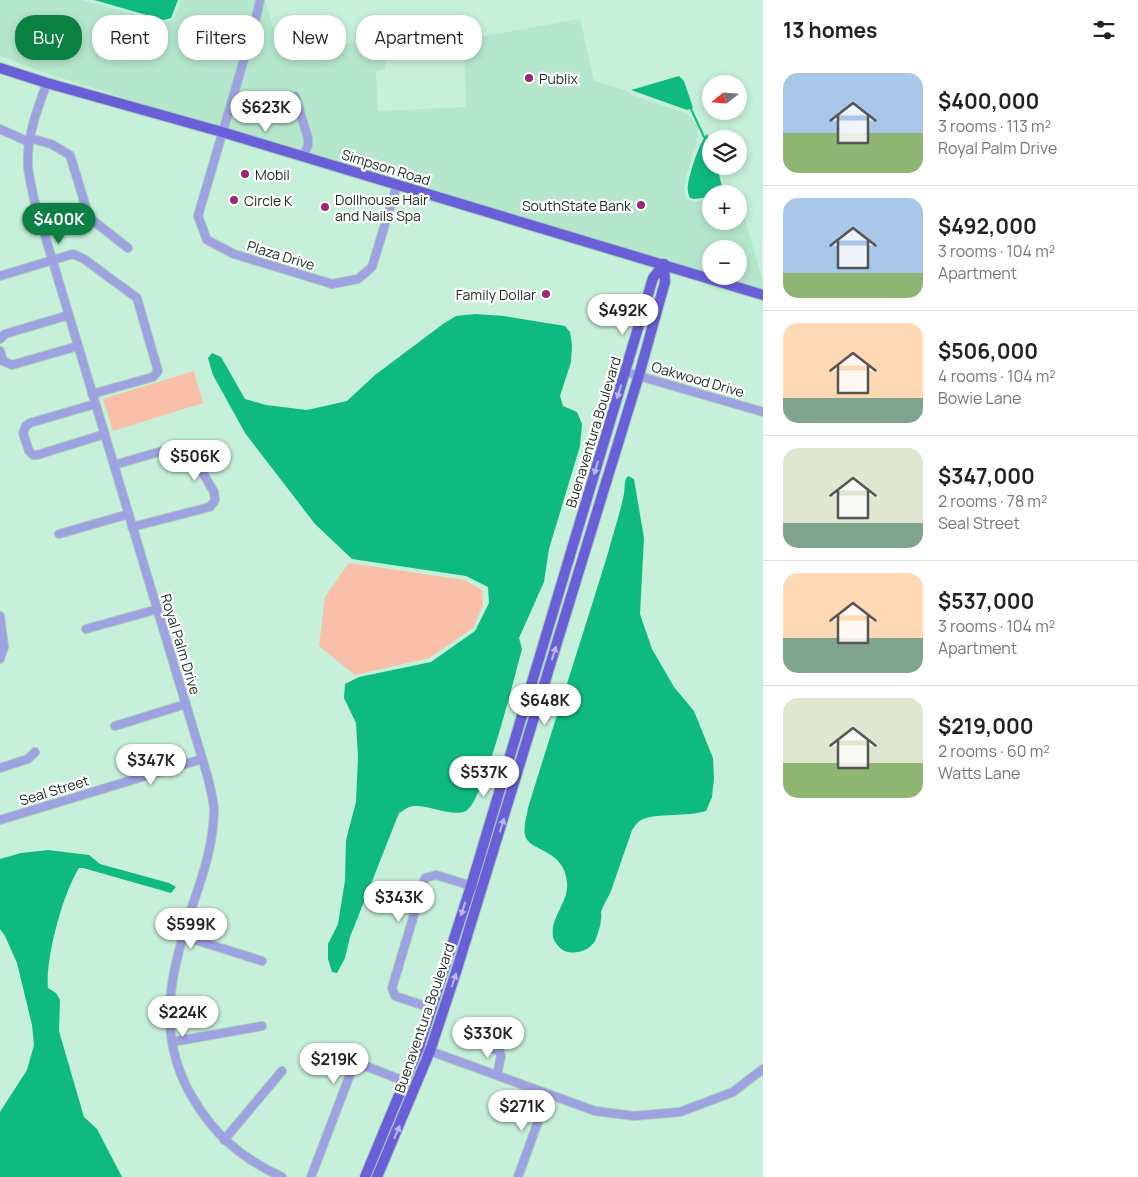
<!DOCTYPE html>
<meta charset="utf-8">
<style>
:root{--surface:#fff;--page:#f6f6f6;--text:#222;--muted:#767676;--line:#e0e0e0;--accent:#0b8043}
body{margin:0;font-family:Manrope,sans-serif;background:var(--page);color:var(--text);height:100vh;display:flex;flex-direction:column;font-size:19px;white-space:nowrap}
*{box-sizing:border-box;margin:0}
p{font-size:16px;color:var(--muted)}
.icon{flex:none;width:28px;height:28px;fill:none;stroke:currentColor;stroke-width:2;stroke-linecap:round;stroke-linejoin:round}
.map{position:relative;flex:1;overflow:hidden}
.details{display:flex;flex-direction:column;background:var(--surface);width:375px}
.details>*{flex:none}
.top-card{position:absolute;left:15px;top:15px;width:475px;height:45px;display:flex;gap:10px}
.needle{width:32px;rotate:253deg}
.controls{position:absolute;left:702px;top:75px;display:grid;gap:10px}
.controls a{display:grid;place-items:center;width:45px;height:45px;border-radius:50%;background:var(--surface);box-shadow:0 2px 8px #0003;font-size:25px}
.price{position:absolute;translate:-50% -42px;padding:0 11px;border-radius:18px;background:#fff;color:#222;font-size:16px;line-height:32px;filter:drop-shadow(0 1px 2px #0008)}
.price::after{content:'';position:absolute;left:50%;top:30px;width:15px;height:11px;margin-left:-8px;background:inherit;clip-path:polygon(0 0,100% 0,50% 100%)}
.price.selected{background:var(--accent);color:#fff}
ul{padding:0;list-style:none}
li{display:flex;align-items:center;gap:15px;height:125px;padding:0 20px}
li+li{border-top:1px solid var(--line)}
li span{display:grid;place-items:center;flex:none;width:140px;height:100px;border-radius:15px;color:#555}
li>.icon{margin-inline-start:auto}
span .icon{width:60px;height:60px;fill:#fffc;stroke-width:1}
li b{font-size:21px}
h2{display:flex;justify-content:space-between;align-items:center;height:60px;padding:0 20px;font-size:21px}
.pill{padding:0 18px;border-radius:20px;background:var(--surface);box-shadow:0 2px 8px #0003;font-size:18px;line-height:45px}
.pill.selected{background:var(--accent);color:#fff}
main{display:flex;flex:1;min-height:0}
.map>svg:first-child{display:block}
</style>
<main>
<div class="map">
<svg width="763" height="1177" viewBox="0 0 763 1177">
<rect width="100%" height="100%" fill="#c6f0d9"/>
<g fill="#b5e7cc" fill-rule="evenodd">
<path d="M0 0H82L165 23 174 19 181 0H256L251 21 219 128 43 72 0 56Z"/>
<path d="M263 0H265L279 47 473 38 580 19 594 81 628 91 632 95 686 113 699 127 696 144 686 176 684 190 687 199 694 202 711 199V221H739V199L763 281V291L715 276H739V249H711V275L308 154 311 138 310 131 298 91 291 94 303 133 304 145 301 152 226 130ZM463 43 464 46 466 107 378 111 376 73 378 70 385 69V47Z"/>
</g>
<g fill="#f9bfa9">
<path d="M194 371 203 403 113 431 103 399Z"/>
<path d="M349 563 465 580 482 590 483 605 473 628 429 658 355 675 319 646 325 597Z"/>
</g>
<g fill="#0fba81">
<path d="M94 0H178L171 18 164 20Z"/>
<path d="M679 76 684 81 693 108 687 110 631 90Z"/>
<path d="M707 134 711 146V166H717L723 191V194H711V197L694 199 690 198C689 196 688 193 688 191 686 181 700 141 707 134Z"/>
<path d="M475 314 504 316 565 326 570 332 572 346 571 362 560 396 563 406 577 412 582 424 580 446 549 549 544 582 519 638 522 649C515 675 484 801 466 811 451 818 425 802 409 807 406 808 402 812 399 813L350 937 345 958 337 973 332 972 328 959V944L338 924 345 880 346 840 356 802 358 757 356 723 344 698 345 684 359 677 431 662 475 631 489 603 488 587 466 576 352 559 315 524 245 433 213 375 208 358 212 353 221 357 245 399 266 405 307 410 347 401 375 375 443 324 456 316Z"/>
<path d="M628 476 634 479 644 538 640 614 652 649 674 687 694 711 713 758 714 778 712 797 706 811C687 817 658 813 643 819 638 821 635 826 632 830 625 850 618 871 611 891 608 898 603 905 601 912 601 914 602 917 601 919 601 925 597 936 595 941 589 951 575 955 565 951 560 949 554 942 553 937 550 917 569 902 567 883 565 848 528 852 525 835 523 826 527 817 528 808 554 723 582 638 608 553 613 533 620 514 624 494 625 487 624 480 628 476Z"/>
<path d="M48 850 89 855 100 864 169 883 176 887 171 893 83 868H79C63 893 45 959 48 988L56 993 60 1000 59 1031 84 1117 97 1129 122 1177H0V1112L27 1070 34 1045 32 1025 17 963 5 936 0 929V859L21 853Z"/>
</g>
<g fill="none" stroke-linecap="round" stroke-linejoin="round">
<path stroke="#0fba81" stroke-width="2" d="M691 109 704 137"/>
<g stroke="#a7ccb8" stroke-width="10">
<g id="minor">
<path d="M260 0 255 22 198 216 207 240 234 254 332 284 358 279 372 267 397 185"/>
<path d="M47 83C37 109 26 139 28 167 29 178 32 188 34 199L208 778C210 787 213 798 214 808 214 843 203 875 192 907 171 972 155 1032 191 1095 213 1134 241 1158 282 1177"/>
<path d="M295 96 308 138V145L303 157"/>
<path d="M0 129 29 142 33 139 51 144 70 155 88 214 91 219 128 248"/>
<path d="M0 276 73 254 84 259 137 298 158 371 153 377 92 394"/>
<path d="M0 339 5 334 69 315"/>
<path d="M0 351 3 361 12 365 78 346"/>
<path d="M625 372 763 412"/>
<path d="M95 404 30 423 26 426 23 433 29 451 33 455H37L105 434"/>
<path d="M114 465 183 445 190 451 214 492 215 500 210 507 132 527"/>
<path d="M59 534 129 514"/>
<path d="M0 616 4 647 0 659"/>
<path d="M86 629 158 609"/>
<path d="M115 726 186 704"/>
<path d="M0 768 28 759 35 752"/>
<path d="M0 820 202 759"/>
<path d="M183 936 262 961"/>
<path d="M431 1008 395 996 392 988 425 878 436 875 475 887"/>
<path d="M172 1042 262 1026"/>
<path d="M479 1043 500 1052 501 1056 497 1075"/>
<path d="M419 1047 595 1111 634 1116 680 1112 733 1092 763 1069"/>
<path d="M224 1140 282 1071"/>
<path d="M311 1177 351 1072 358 1066 368 1067 404 1081"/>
<path d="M518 1177 548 1094"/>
</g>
</g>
<g stroke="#a7ccb8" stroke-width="12">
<g id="major">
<path d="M0 68 47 83 222 132 763 295"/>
<path d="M365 1177 419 1047 471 886 653 278 664 264"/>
<path d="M377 1177 430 1051 456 972 639 375 665 282 664 264"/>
</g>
</g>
<use href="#minor" stroke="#9ea1e2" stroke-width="8"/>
<use href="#major" stroke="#6960d9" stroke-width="10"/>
</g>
<defs><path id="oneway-solid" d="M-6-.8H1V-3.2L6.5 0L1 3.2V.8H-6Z" transform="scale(1.25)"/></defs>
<g fill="#bcb7ee">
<use href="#oneway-solid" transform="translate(619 392) rotate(107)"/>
<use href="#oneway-solid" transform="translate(596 468) rotate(107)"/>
<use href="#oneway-solid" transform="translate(554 653) rotate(-73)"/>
<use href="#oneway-solid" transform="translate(502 825) rotate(-73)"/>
<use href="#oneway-solid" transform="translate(463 909) rotate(108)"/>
<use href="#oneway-solid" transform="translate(454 980) rotate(-72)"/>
<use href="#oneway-solid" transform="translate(397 1132) rotate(-67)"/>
</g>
<g fill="#9d237b" stroke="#fff" stroke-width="2">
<circle cx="529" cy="78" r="5"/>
<circle cx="245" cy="174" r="5"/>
<circle cx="234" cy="200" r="5"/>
<circle cx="641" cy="205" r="5"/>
<circle cx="325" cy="207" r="5"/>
<circle cx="546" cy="294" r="5"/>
</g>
<g text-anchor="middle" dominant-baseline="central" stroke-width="4.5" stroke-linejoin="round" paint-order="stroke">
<g font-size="14" fill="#182820" stroke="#fff" text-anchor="start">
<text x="539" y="78">Publix</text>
<text x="255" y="174">Mobil</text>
<text x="335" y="199">Dollhouse Hair<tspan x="335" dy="16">and Nails Spa</tspan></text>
<text x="244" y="200">Circle K</text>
<text x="631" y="205" text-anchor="end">SouthState Bank</text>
<text x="536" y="294" text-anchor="end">Family Dollar</text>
</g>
<g font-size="14" fill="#182820" stroke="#fff">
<text transform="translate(386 167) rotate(17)">Simpson Road</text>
<text transform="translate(281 255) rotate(17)">Plaza Drive</text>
<text transform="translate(698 379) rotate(16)">Oakwood Drive</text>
<text transform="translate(593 432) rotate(-73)">Buenaventura Boulevard</text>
<text transform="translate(181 644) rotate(73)">Royal Palm Drive</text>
<text transform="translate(54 790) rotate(-17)">Seal Street</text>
<text transform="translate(424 1018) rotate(-71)">Buenaventura Boulevard</text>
</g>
</g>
</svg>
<div class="controls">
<a><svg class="needle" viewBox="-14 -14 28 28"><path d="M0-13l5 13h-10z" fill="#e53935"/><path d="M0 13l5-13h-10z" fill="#767676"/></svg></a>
<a><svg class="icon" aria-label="layers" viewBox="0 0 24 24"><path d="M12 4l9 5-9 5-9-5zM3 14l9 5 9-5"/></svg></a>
<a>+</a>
<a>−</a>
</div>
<b class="price" style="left:266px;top:133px">$623K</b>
<b class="price selected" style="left:59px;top:245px">$400K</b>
<b class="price" style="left:623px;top:336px">$492K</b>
<b class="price" style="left:195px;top:482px">$506K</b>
<b class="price" style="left:545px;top:726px">$648K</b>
<b class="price" style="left:151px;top:786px">$347K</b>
<b class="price" style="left:484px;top:798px">$537K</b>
<b class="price" style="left:399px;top:923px">$343K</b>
<b class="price" style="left:191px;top:950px">$599K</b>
<b class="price" style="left:183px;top:1038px">$224K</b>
<b class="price" style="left:488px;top:1059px">$330K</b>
<b class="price" style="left:334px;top:1085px">$219K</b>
<b class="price" style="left:522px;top:1132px">$271K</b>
<div class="top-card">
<a class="pill selected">Buy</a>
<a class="pill">Rent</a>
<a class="pill">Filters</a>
<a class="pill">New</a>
<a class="pill">Apartment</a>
</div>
</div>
<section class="details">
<h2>13 homes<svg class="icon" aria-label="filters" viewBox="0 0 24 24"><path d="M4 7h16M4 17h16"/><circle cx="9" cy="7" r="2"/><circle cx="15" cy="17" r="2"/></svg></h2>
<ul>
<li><span style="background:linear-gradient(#a9c7e8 60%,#8fb573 0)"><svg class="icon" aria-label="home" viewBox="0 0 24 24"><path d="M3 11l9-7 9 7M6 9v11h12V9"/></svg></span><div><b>$400,000</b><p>3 rooms · 113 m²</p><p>Royal Palm Drive</p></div></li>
<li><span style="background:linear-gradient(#a9c7e8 75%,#8fb573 0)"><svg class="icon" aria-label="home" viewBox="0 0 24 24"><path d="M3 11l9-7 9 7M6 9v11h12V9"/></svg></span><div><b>$492,000</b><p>3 rooms · 104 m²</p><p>Apartment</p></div></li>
<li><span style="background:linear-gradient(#ffd9b3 75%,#7fa58c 0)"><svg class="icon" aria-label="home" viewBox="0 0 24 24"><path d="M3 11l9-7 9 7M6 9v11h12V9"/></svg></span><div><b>$506,000</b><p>4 rooms · 104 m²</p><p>Bowie Lane</p></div></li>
<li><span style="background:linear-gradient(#dfe7d0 75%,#7fa58c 0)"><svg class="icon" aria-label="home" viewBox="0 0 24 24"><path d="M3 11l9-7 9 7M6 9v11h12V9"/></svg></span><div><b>$347,000</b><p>2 rooms · 78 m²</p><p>Seal Street</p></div></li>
<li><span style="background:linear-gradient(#ffd9b3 65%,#7fa58c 0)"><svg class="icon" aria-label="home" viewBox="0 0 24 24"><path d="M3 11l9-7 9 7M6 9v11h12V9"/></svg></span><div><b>$537,000</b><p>3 rooms · 104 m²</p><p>Apartment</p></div></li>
<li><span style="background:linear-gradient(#dfe7d0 65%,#8fb573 0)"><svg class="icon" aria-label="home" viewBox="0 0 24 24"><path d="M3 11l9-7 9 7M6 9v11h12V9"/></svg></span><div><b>$219,000</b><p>2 rooms · 60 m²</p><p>Watts Lane</p></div></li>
</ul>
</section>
</main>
